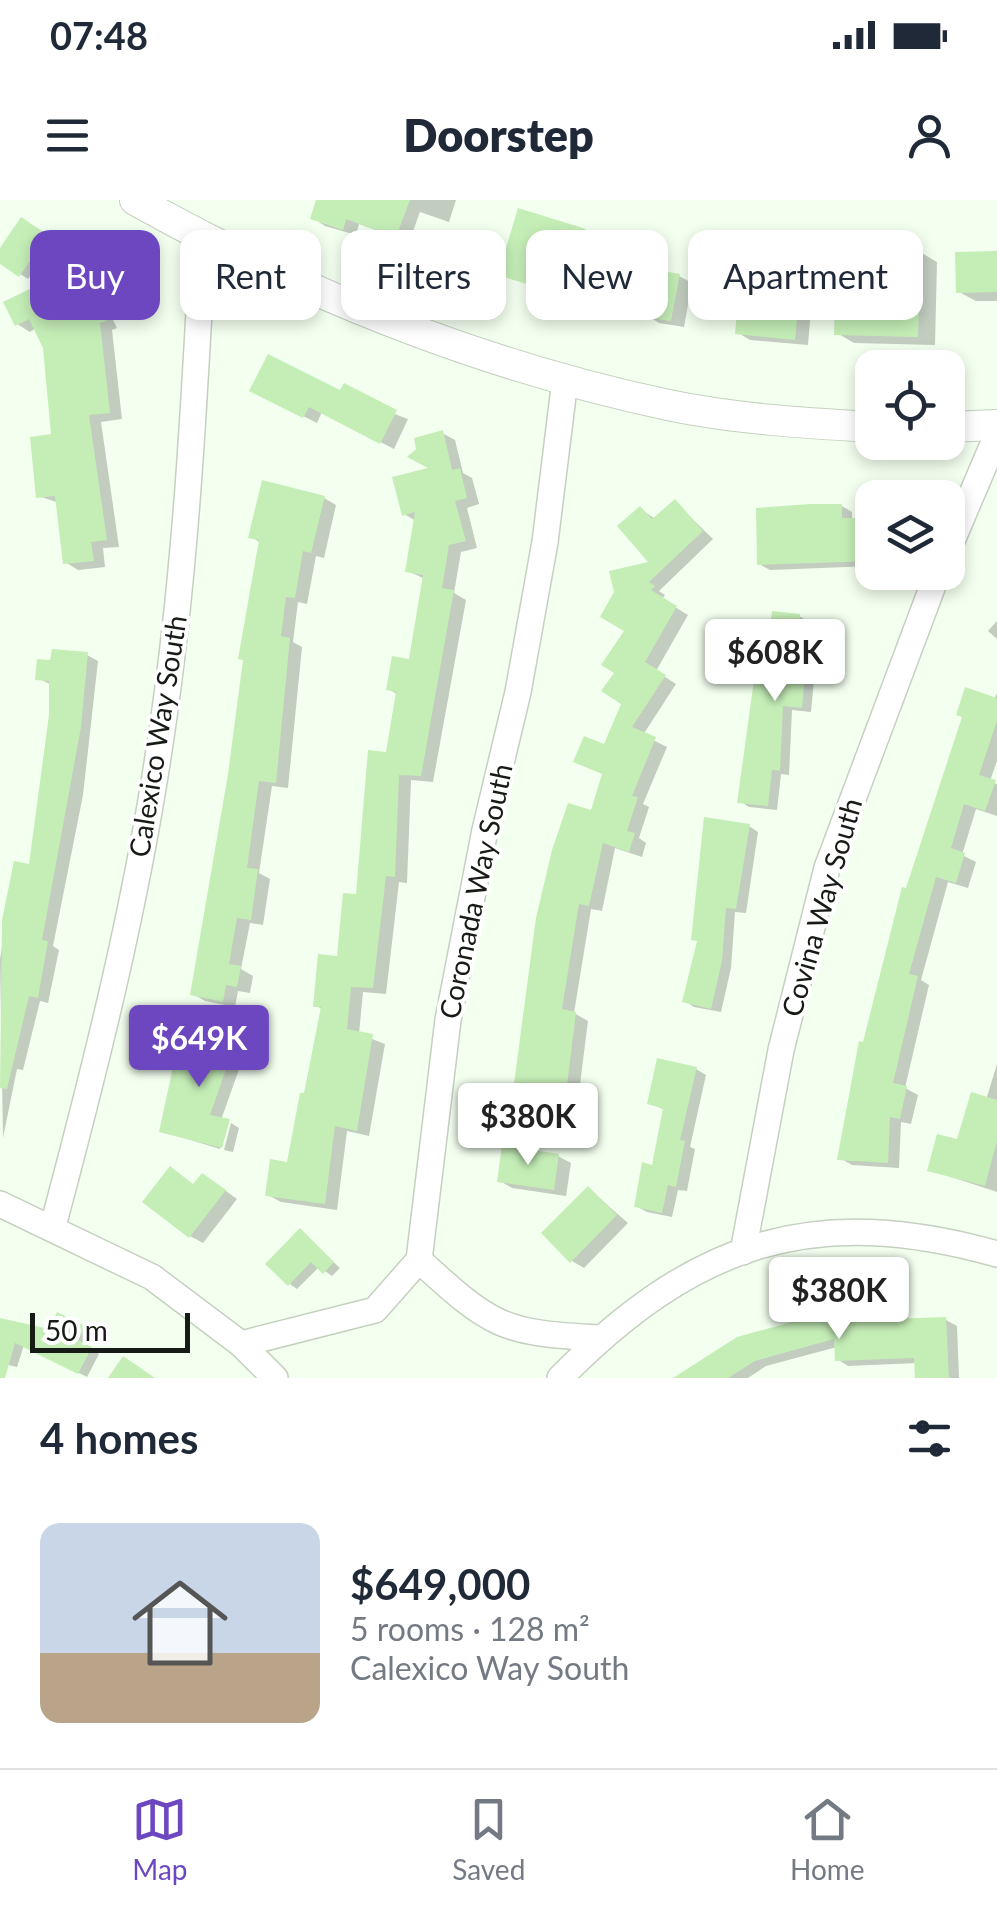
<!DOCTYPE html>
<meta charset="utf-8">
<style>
:root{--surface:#fff;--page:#f2f2f3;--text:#1f2937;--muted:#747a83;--line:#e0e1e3;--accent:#6d47c0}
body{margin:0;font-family:Lato,sans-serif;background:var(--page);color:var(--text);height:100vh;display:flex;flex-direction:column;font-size:38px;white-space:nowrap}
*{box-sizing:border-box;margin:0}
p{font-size:32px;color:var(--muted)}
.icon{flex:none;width:55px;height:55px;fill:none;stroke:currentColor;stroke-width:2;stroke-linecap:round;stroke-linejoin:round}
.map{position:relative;height:1178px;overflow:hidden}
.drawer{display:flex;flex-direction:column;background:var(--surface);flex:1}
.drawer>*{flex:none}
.banner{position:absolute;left:30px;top:30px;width:938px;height:90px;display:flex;gap:20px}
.tools{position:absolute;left:855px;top:150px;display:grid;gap:20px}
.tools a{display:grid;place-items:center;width:110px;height:110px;border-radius:20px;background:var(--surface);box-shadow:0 5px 15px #0003;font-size:50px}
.scale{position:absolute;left:30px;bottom:25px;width:160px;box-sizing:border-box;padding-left:10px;border:5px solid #171b15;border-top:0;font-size:28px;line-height:35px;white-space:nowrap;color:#171b15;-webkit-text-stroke:8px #fff;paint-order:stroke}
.price{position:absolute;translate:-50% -85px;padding:0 22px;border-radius:10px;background:#fff;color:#222;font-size:32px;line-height:65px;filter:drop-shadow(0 2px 5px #0008)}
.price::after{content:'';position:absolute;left:50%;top:60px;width:30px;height:22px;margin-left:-15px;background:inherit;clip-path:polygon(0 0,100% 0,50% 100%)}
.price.on{background:var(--accent);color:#fff}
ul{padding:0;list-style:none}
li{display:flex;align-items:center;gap:30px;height:250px;padding:0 40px}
li span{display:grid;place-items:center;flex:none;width:280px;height:200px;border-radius:20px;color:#555}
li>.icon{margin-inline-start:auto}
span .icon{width:120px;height:120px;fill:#fffc;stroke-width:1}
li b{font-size:42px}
h2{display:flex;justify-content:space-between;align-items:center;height:120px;padding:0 40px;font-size:42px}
.pill{padding:0 35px;border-radius:20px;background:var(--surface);box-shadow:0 5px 15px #0003;font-size:35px;line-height:90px}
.pill.on{background:var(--accent);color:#fff}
.status{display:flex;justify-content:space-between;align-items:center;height:70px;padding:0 50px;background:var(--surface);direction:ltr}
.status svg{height:28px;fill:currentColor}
header{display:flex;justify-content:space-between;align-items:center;height:130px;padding:0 40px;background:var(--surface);font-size:45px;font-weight:800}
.tab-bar{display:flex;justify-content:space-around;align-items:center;height:140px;border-top:2px solid var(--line);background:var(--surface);font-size:28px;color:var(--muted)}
.tab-bar a{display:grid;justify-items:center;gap:5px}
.tab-bar .on{color:var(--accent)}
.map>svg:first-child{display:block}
</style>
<div class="status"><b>07:48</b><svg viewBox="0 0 49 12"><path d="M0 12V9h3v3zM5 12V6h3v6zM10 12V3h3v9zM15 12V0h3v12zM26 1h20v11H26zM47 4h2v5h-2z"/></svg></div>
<header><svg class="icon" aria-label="menu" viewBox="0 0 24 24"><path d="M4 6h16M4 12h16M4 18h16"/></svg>Doorstep<svg class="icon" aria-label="person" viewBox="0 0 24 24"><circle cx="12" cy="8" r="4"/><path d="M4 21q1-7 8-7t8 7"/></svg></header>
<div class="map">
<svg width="997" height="1178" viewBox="0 0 997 1178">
<rect width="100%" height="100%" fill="#f3ffef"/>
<g fill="#0003">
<path d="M319 0H456L449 22 420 12 409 42 359 24 356 35 325 26 313 18Z"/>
<path d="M22 20 54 41 28 79 0 61V53Z"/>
<path d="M585 31 597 38 578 101 501 74Z"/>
<path d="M920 52 937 62 935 145 854 143 837 133Z"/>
<path d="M997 53V101H976L959 92Z"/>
<path d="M762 59 775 67 774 74 789 81V89L812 97 808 145 750 140 737 132Z"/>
<path d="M679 76 692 83 684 127 659 123 647 115 650 101 616 89Z"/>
<path d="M59 78 71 85 83 109 95 103 108 110 117 128 112 130 122 219 101 222 119 347 103 348 105 367 78 370 65 362 59 303 39 296 54 237 45 147 36 128 30 132 17 124Z"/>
<path d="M341 194 408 219 394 249 322 212 317 223 265 197Z"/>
<path d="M442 233 455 240 463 273 472 278 479 304 467 308 477 348 461 352 454 393 466 400 433 582 411 580 407 683 399 682 386 794 363 792 359 834 385 844 369 936 347 931 337 1010 281 1002 268 995 289 964 323 810 315 805 340 759 358 696 398 495 389 489 411 462 425 379 408 371 416 321 404 314 433 269Z"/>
<path d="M324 298 336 305 324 358 316 356 307 404 298 402 293 442 302 447 288 588 272 586 259 673 270 679 263 725 250 723 241 769 253 776 250 793 238 791 235 807 205 801 193 794 230 575 261 343 250 336Z"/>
<path d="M675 302 713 339 659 391 665 395 662 399 688 415 656 471 676 484 643 535 667 547 643 604 649 607 639 638 646 643 642 657 615 648 602 711 591 709 574 813 588 821 575 924 525 919 513 912 605 574 606 547 624 503 617 472 627 430 653 363 641 309 655 319Z"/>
<path d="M842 306 852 312V320H872V366L770 370 759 364Z"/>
<path d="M799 416 809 422 808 436 829 442 826 470 815 469 811 512 792 510 789 575 781 574 777 610 749 607 740 601 768 484Z"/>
<path d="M997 421V439L988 431Z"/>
<path d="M87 455 98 461 83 595 53 746 59 750 48 803 40 801 23 870 17 869 3 938 0 759 16 664 31 666 51 515 52 485 37 478Z"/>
<path d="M997 493V561L990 581 997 584V616L976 609 962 655 976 662 968 688 948 682 921 780 929 785 905 888 918 895 911 924 901 922 899 968 852 965 840 958 865 845 908 692Z"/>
<path d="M749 626 758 632 746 713 735 712 731 768 721 812 694 807 685 801 699 742 693 739Z"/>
<path d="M237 837 248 844 221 920 226 921 220 949 161 931 195 862Z"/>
<path d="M997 864V992L930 970 959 942 986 900Z"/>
<path d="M696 869 706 875 690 947 695 949 687 991 678 990 672 1017 647 1012 636 1006 654 968 665 910 649 903Z"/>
<path d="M231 923 239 928 233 952 224 950Z"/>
<path d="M558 956 571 963 566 996 512 988 500 981Z"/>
<path d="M215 983 237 999 203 1043 190 1036 195 986Z"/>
<path d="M589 989 628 1023 584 1068 572 1061Z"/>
<path d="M301 1032 340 1068 332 1076 319 1067 297 1089 290 1084Z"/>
<path d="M892 1109 903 1116V1121L946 1120 957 1126 959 1178H917V1163L848 1166 837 1159V1147L766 1166 748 1178H678L738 1139Z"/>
<path d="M58 1116 92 1133 85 1146 99 1154 87 1177 24 1145 17 1167 0 1163V1120L50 1132Z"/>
</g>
<g fill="#c5eeb7">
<path d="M316 0H410L396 37 346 19 343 30 310 19Z"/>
<path d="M518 8 586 29 565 96 498 75Z"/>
<path d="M21 17 48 35 19 77 0 64V48Z"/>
<path d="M837 48 921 50 918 137 834 135Z"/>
<path d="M997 51V92L956 93 955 52Z"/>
<path d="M742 55 763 57 762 70 778 72 776 85 800 88 795 140 735 134Z"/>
<path d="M618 63 680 74 671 121 644 117 648 97 613 91Z"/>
<path d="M59 75 76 109 96 100 106 121 100 123 110 213 89 215 107 340 91 342 94 361 63 364 55 296 36 298 30 237 51 234 43 148 29 119 15 126 3 102Z"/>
<path d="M268 154 340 190 344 183 397 210 380 244 309 207 303 218 249 191Z"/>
<path d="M443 230 452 270 460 268 467 298 455 301 466 341 449 345 442 388 454 390 421 576 399 575 395 677 386 676 373 788 351 787 347 829 373 834 357 931 335 926 325 1004 265 996 270 959 287 962 300 893H304L321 807H313L318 754 337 756 343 693 356 694 368 550 386 552 396 492 386 490 392 456 409 459 423 375 405 372 415 312 402 316 392 277 428 268 407 257 416 249 414 238Z"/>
<path d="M262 280 325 296 311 353 303 351 295 398 286 397 281 436 290 438 276 583 259 581 247 668 258 669 251 720 237 718 229 764 241 766 237 787 226 785 223 802 190 795 228 574 243 460 238 459 259 340 248 338Z"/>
<path d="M675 299 703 331 649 382 655 386 651 390 677 406 645 462 666 475 632 527 656 537 632 596 638 597 627 631 635 633 629 652 603 643 589 706 579 704 562 809 576 812 563 919 510 914 536 718 552 650 568 603 591 610 602 574 573 562 584 536 604 544 621 504 601 491 614 473 601 465 624 431 600 417 614 392 609 371 648 362 617 326 640 306 652 319Z"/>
<path d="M810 304H842V318H872V361L757 365 756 308Z"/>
<path d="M772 411 800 414 799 433 820 434 817 466 806 465 802 508 783 506 780 571 772 570 768 606 737 603 754 480 765 481Z"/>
<path d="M52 449 88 452 81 527 42 740 48 741 38 798 29 796 7 889 0 888 2 720 14 661 29 664 49 515V481L35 480 37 459 50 460Z"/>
<path d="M965 487 997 498V521L979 575 996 580 985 611 964 604 951 648 965 653 956 683 936 677 909 774 918 776 893 883 907 886 900 919 890 917 888 963 837 960 859 841 863 842 902 687 906 688 962 517 956 515Z"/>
<path d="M704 617 750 624 736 709 726 708 722 761 711 809 682 802 697 741 691 740Z"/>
<path d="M206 823 238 835 210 915 230 919 222 948 159 932 176 853 194 859Z"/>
<path d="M657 858 697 867 680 940 685 941 676 987 668 985 662 1013 634 1007 642 962 652 965 663 908 647 904Z"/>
<path d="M971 892 997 900V941L985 986 927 971 937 934 957 939Z"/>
<path d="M502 945 559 954 554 990 497 982Z"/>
<path d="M170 966 193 984 202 973 226 990 189 1038 142 1002Z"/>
<path d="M588 986 617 1015 570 1063 541 1033Z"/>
<path d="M300 1028 334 1062 323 1074 311 1062 288 1086 265 1064Z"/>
<path d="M892 1107 893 1119 946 1117 949 1178H915L914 1158 835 1161 834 1139 755 1161 728 1178H673L737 1137 839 1109Z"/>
<path d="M57 1112 85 1126 78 1140 92 1147 78 1174 15 1143 5 1178H0V1118L49 1129Z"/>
<path d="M123 1156 155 1178H108Z"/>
</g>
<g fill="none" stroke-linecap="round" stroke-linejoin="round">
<g stroke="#c5d0c1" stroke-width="28">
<g id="minor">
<path d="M948 350 997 235"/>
<path d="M0 1004 152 1077 241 1144 375 1110 419 1060"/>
<path d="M53 1026C96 865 137 703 161 537 186 371 194 205 203 38"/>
<path d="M743 1052 781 850 827 668 938 372"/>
<path d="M419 1060 448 820 485 630 518 492 545 342 565 180"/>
<path d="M419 1060C491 1126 501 1133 599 1138"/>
<path d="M241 1144 275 1178"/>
<path d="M560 1178C693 1043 813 1002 997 1054"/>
</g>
</g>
<g stroke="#c5d0c1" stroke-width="32">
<g id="tertiary">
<path d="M135 0C301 93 481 165 668 205 735 219 804 223 872 227"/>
<path d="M948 227 997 225"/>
</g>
</g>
<use href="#minor" stroke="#fff" stroke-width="25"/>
<use href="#tertiary" stroke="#fff" stroke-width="30"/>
</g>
<g text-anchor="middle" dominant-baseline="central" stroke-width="8" stroke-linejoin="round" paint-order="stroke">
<g font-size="28" fill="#171b15" stroke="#fff">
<text transform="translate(157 536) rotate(-81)">Calexico Way South</text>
<text transform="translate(475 691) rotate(-78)">Coronada Way South</text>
<text transform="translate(821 707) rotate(-74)">Covina Way South</text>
</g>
</g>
</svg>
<div class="tools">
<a><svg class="icon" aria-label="locate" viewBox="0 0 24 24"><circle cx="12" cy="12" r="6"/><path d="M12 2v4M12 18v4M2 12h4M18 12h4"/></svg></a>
<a><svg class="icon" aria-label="layers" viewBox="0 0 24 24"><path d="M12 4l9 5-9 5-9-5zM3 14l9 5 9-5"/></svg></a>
</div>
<div class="scale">50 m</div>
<b class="price" style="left:775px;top:504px">$608K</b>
<b class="price on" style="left:199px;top:890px">$649K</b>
<b class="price" style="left:528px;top:968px">$380K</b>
<b class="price" style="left:839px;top:1142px">$380K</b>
<div class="banner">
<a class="pill on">Buy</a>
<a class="pill">Rent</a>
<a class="pill">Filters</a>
<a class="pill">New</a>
<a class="pill">Apartment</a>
</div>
</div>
<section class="drawer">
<h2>4 homes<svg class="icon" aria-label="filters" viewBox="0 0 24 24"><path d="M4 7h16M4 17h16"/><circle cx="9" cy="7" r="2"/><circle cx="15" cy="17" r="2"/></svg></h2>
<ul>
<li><span style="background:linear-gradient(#c9d6e8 65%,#b9a48a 0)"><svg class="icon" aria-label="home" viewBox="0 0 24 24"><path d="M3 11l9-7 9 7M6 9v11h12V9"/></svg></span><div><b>$649,000</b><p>5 rooms · 128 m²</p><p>Calexico Way South</p></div></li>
</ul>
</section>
<nav class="tab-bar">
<a class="on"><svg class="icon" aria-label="map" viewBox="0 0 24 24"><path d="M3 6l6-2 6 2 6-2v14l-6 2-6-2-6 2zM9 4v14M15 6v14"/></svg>Map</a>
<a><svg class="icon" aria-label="saved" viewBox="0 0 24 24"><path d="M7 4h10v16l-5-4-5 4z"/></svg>Saved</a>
<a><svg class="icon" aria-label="home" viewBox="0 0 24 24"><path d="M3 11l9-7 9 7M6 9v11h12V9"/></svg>Home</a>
</nav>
